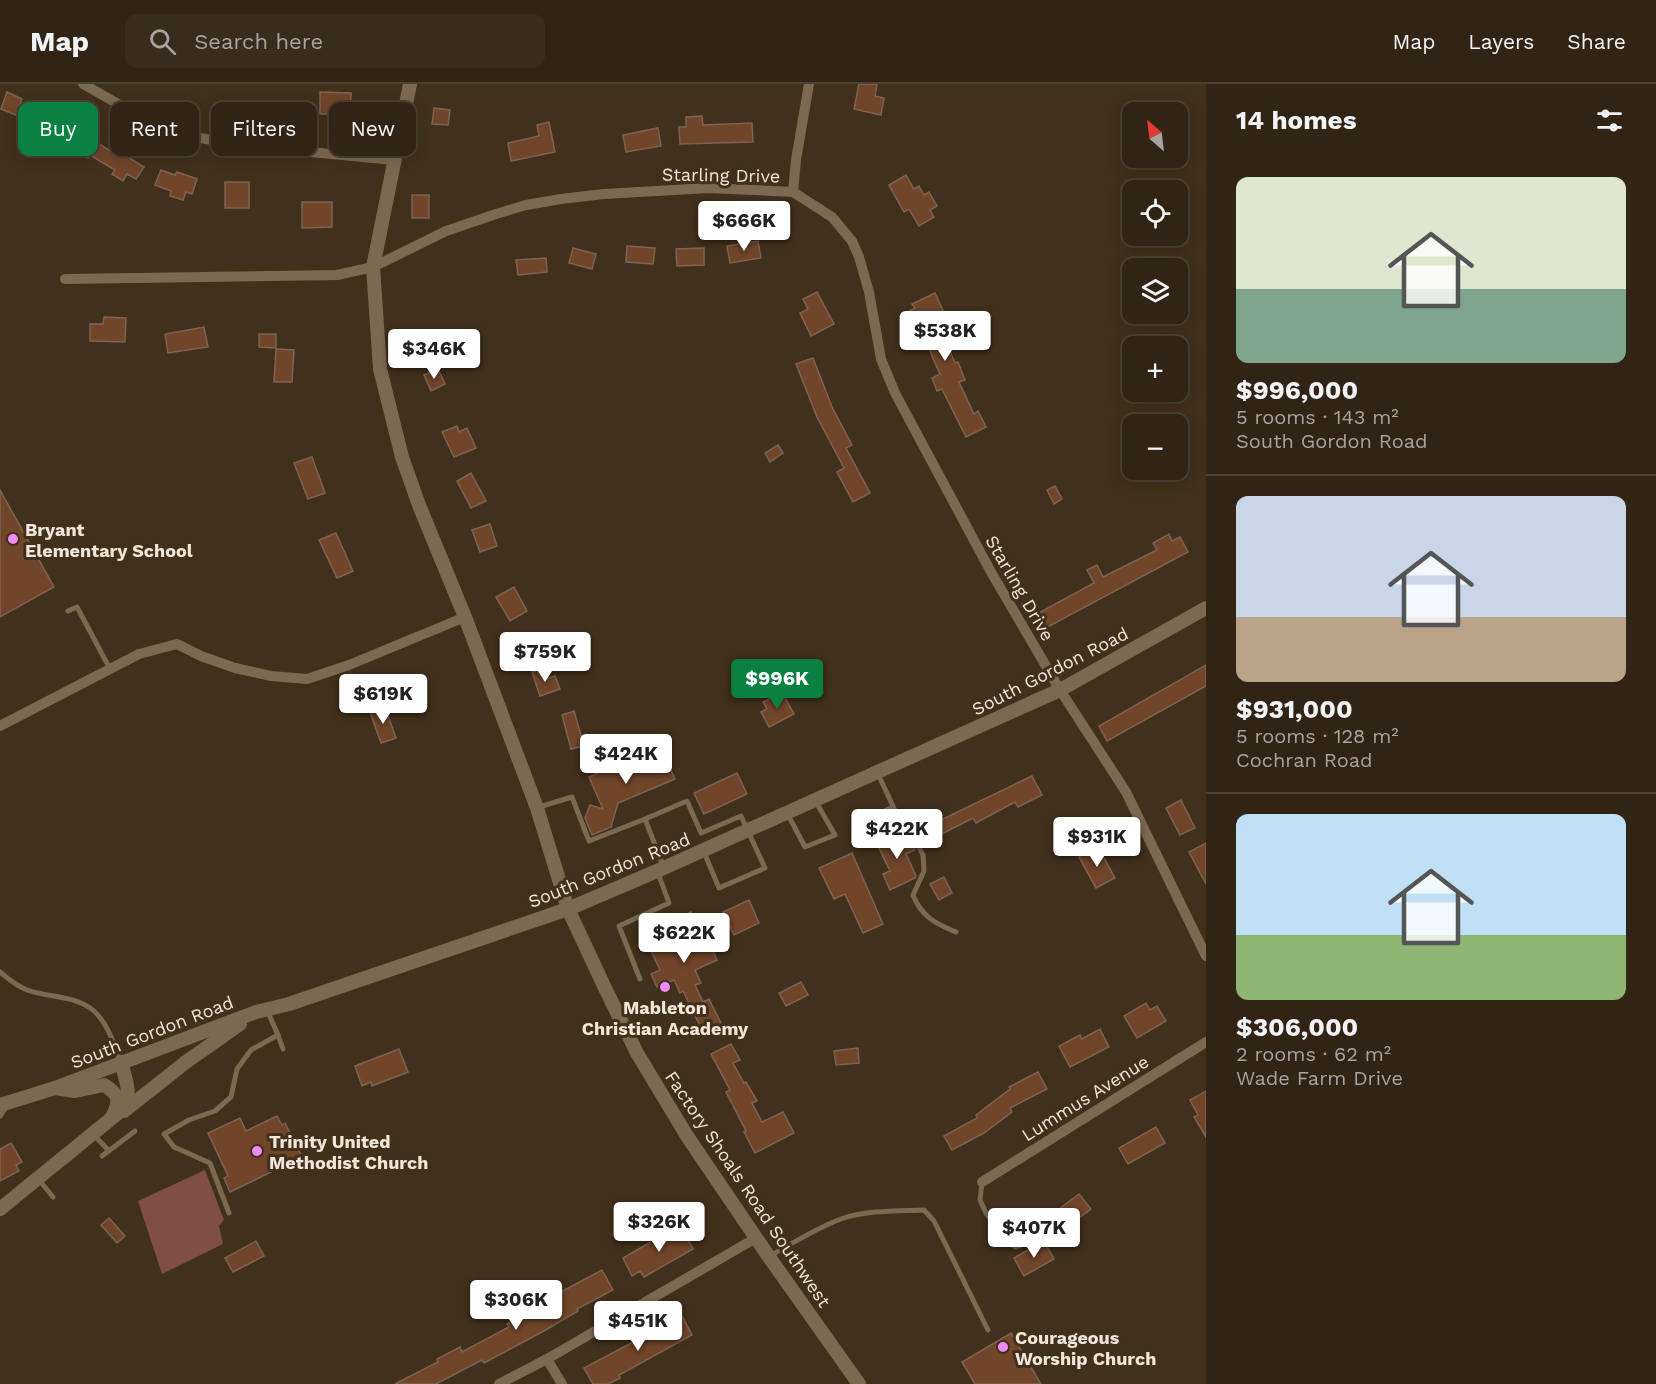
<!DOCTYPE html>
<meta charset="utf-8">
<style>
:root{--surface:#312414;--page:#392c1d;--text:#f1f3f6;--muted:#a8a4a0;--line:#4c4134;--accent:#0b8043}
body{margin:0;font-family:"Work Sans",sans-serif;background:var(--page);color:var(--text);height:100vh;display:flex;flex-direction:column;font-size:22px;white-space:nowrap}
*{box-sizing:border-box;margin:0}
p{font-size:20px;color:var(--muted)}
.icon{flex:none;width:33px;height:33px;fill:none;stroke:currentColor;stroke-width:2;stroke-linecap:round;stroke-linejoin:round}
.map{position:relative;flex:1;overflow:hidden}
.panel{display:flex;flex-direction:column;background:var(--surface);width:450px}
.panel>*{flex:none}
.banner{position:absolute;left:18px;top:18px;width:570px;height:54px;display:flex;gap:12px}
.needle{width:39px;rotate:332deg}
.fabs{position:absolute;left:1122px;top:18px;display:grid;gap:12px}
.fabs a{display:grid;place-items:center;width:66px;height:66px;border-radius:12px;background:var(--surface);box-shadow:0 3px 15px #0003,0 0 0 2px var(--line);font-size:30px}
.price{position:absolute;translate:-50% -51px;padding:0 14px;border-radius:6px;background:#fff;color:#222;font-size:20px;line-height:39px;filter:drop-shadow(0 2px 3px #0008)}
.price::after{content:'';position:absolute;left:50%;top:36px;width:18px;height:14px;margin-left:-9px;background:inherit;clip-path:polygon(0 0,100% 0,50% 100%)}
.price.on{background:var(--accent);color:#fff}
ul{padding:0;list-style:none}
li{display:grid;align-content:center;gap:12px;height:318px;padding:0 30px}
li+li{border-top:2px solid var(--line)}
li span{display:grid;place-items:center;height:186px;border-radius:12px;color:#555}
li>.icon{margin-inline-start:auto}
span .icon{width:108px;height:108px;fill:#fffc;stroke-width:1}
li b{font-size:26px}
h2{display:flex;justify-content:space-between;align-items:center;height:72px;padding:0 30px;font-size:26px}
.pill{padding:0 21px;border-radius:12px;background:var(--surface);box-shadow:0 3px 15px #0003,0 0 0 2px var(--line);font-size:21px;line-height:54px}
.pill.on{background:var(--accent);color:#fff}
header{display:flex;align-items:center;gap:36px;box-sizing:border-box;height:84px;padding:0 30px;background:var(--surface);border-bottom:2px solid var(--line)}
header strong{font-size:28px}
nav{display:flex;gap:33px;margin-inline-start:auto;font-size:21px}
.search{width:420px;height:54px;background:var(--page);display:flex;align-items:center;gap:15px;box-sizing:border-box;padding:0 21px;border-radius:12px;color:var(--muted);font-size:22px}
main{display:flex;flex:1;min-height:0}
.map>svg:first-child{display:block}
</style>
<header>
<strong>Map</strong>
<div class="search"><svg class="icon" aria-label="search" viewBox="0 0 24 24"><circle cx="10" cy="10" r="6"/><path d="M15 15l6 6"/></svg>Search here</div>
<nav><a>Map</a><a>Layers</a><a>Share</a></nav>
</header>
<main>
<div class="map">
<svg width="1206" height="1300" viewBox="0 0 1206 1300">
<rect width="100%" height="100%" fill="#41301b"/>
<path fill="#804e46" d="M205 1086 224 1136 219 1142 223 1160 162 1190 138 1117Z"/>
<g fill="#71452a" stroke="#7e6354" stroke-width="1.5">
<path d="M859 0H877L875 12 884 14 881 31 854 25Z"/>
<path d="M7 8 22 15 16 31 1 25Z"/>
<path d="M320 8 351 9 350 30H320Z"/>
<path d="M434 24 450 26 448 41 432 40Z"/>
<path d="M702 32 703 41 752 39 753 58 680 60 679 43H686V33Z"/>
<path d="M549 38 555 68 511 77 508 59 539 52 537 41Z"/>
<path d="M66 42 78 49 79 47 112 68 114 64 144 83 136 95 127 90 123 97 112 90 115 86 90 71 88 74 58 56Z"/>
<path d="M658 44 661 62 626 68 623 51Z"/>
<path d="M161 86 175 91 177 88 197 95 192 110 186 108 183 116 170 112 171 107 155 101Z"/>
<path d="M906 91 914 105 919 102 924 111 929 108 937 122 930 126 934 133 919 142 909 125 904 128 889 101Z"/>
<rect x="225" y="98" width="24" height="26"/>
<rect x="412" y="111" width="17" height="23"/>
<path d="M302 118H332V143L302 144Z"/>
<path d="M758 157 761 174 730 179 727 162Z"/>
<path d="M627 162 655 164 653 180 626 178Z"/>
<path d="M573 164 596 170 592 185 569 179Z"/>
<path d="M704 164V181L677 182 676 165Z"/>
<path d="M546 174 547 188 518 191 516 176Z"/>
<path d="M817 208 834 240 811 252 800 229 808 225 803 215Z"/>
<path d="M935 209 950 242 941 246 955 279 958 278 965 296 959 298 974 330 978 327 986 343 966 353 942 305 937 307 932 294 940 290 916 236 914 237 909 227 915 224 912 220Z"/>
<path d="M104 233 126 234 125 258 90 257V240H103Z"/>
<path d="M204 243 208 263 168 269 165 250Z"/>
<path d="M259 250H276V264L259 263Z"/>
<path d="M276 265 294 266 292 298H274Z"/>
<path d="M813 274 832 323 852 361 846 364 870 409 853 418 837 388 844 384 817 333 796 280Z"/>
<path d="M438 285 445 300 431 307 424 291Z"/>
<path d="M457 342 459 348 467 344 476 364 454 373 442 348Z"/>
<path d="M778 361 783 369 770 378 765 369Z"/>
<path d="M312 373 325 409 308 415 294 379Z"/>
<path d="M471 389 486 417 471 424 457 397Z"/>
<path d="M1055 402 1062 415 1054 420 1047 406Z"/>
<path d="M0 406 54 503 0 533Z"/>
<path d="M490 440 497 462 480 468 472 446Z"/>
<path d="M336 449 353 487 337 494 319 456Z"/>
<path d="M1169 450 1172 457 1180 453 1188 468 1042 546 1035 531 1094 499 1087 486 1097 481 1103 493 1157 466 1153 459Z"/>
<path d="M514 503 527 527 510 537 496 513Z"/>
<path d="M1206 581V602L1107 657 1099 642Z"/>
<path d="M542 585 546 595 555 592 560 605 540 612 532 588Z"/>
<path d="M782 608 794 630 769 643 761 628 767 625 763 618Z"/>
<path d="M385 623 396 654 381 659 370 628Z"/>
<path d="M574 627 584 662 571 665 562 631Z"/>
<path d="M660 661 675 695 618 719 611 743 592 751 585 734 590 721 603 725 589 693Z"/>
<path d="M737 689 747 710 704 730 694 709Z"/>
<path d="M1032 692 1042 711 1018 723 1015 718 976 739 973 734 932 755 926 743Z"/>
<path d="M1181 716 1195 744 1180 751 1166 724Z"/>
<path d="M904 747 915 766 906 770 916 792 915 794 890 806 883 790 890 787 877 760Z"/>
<path d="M1206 759V800L1189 768Z"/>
<path d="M1098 763 1115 794 1096 804 1079 773Z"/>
<path d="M852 769 883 840 863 849 845 810 834 815 819 784Z"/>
<path d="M944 793 952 809 939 816 930 800Z"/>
<path d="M749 816 759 839 734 851 723 828Z"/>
<path d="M691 828 707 865 712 864 717 876 695 886 701 899 695 901 703 918 709 915 722 941 704 950 683 907 680 909 674 896 657 903 651 890 660 886 643 850Z"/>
<path d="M801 898 808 911 786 922 779 909Z"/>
<path d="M1146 919 1150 926 1157 922 1166 937 1137 954 1124 932Z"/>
<path d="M1100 945 1109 963 1070 983 1059 962 1080 951 1082 955Z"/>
<path d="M731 960 740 976 733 979 744 999 746 998 757 1017 752 1019 762 1038 783 1028 794 1049 755 1069 744 1048 746 1047 726 1008 730 1006 711 970Z"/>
<path d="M858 964 859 979 836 981 834 967Z"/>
<path d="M399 965 408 988 372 1002 371 998 362 1002 355 982Z"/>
<path d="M1038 988 1047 1005 1010 1024 1012 1028 984 1049 952 1066 944 1052 977 1034 976 1031 1010 1005 1009 1003Z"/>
<path d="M1206 1007V1053L1194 1033 1198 1031 1190 1016Z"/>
<path d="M277 1032 282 1041 285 1039 302 1073 230 1108 224 1094 228 1092 208 1049 240 1034 246 1047Z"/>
<path d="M1156 1043 1165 1059 1128 1080 1119 1064Z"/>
<path d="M11 1059 22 1078 16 1081 19 1087 0 1097V1065Z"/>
<path d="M1079 1110 1091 1125 1052 1154 1039 1140Z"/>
<path d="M109 1134 125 1152 117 1159 101 1141Z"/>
<path d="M680 1141 693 1165 644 1193 640 1187 632 1192 623 1174Z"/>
<path d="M256 1157 264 1172 233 1188 225 1174Z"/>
<path d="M1044 1157 1054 1175 1024 1192 1014 1174Z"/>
<path d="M602 1186 613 1206 577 1225 578 1227 544 1247 484 1279 482 1276 436 1300H395L438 1278 437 1275 460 1263 462 1268 509 1243 507 1240 541 1222 540 1219Z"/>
<path d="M682 1232 692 1251 619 1291 620 1294 608 1300H593L584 1284Z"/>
<path d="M1011 1249 1041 1300H975L962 1278Z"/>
</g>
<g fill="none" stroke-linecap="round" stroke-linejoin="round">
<g stroke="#7c6952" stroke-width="5">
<path d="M68 527 77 523 110 585"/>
<path d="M878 690 898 733 909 745 923 771 924 787 913 811C921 832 936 840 956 848"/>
<path d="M539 723 572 713 589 757 645 735"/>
<path d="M787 729 805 763 835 751 816 718"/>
<path d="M863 737 893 723"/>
<path d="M664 784 645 735 687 717 701 749 741 732 765 784 719 804 704 768"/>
<path d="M0 888C8 895 17 902 27 906 49 914 76 911 94 927 108 940 114 960 120 977"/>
<path d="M640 895 619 842 669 819 658 789"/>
<path d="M267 926 278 951"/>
<path d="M0 1032 7 1022"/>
<path d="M94 1051 109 1067"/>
<path d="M102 1072 135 1047"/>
<path d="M39 1096 53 1113"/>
<path d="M982 1098 980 1116 986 1129 1006 1158 1016 1163 1026 1159 1038 1147"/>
<path d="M229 1129 210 1079 174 1063 164 1050 189 1036 215 1027 231 1013 237 985 251 966 278 951 283 965"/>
<path d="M770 1172C793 1159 816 1144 841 1135 866 1126 897 1127 924 1126L934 1137 988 1246"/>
</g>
<g stroke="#7c6952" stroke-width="10">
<path d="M83 0 127 25 194 53 248 62 393 76"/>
<path d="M793 108 796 76 809 0"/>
<path d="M65 195 337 191 373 183 446 147 496 130 526 121 561 115 604 110 709 104 793 108 832 133 852 157 859 173 869 208 881 275 895 309 991 488 1060 606 1126 708 1206 872"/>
<path d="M0 642 139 570 177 560 201 572 235 584 271 592 307 595 349 581 465 533"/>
<path d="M982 1098 1206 958"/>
<path d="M547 1275 562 1300"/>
<path d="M499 1300 547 1275 756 1154"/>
</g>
<g stroke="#7c6952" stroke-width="14">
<path d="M410 0 373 183 380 285 402 373 419 421 465 533 537 724 568 825 605 904 637 969 687 1052 769 1173 859 1300"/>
<path d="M55 1004 75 1007 104 1001C119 1010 121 1017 112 1033"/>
<path d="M0 1021 55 1004 256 928 289 920 568 825 657 787 1060 606 1206 524"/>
<path d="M124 1027 186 978 240 940"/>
<path d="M0 1125 123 1025C133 1011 125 994 121 978"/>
</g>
</g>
<g fill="#f08bf5" stroke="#41301b" stroke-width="2">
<circle cx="13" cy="455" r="6"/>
<circle cx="665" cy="903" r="6"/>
<circle cx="257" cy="1067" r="6"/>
<circle cx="1003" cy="1263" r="6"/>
</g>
<g text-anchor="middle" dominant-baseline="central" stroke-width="6" stroke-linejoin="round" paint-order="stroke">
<g font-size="18" fill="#f1e6d9" stroke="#41301b">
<text transform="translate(721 91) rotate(1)">Starling Drive</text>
<text transform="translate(1020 504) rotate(60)">Starling Drive</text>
<text transform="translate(1050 587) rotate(-27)">South Gordon Road</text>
<text transform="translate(609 786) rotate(-22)">South Gordon Road</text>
<text transform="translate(152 948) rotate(-21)">South Gordon Road</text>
<text transform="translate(1085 1014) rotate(-32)">Lummus Avenue</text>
<text transform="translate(748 1105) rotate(56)">Factory Shoals Road Southwest</text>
</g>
<g font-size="18" font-weight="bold" fill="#f1e6d9" stroke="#41301b" text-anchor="start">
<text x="25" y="445">Bryant<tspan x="25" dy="21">Elementary School</tspan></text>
<text x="665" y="923" text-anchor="middle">Mableton<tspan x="665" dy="21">Christian Academy</tspan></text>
<text x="269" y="1057">Trinity United<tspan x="269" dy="21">Methodist Church</tspan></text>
<text x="1015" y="1253">Courageous<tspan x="1015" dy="21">Worship Church</tspan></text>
</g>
</g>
</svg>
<div class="fabs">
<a><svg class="needle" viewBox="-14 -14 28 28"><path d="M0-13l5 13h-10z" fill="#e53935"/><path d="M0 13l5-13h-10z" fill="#a8a4a0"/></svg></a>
<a><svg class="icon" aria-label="locate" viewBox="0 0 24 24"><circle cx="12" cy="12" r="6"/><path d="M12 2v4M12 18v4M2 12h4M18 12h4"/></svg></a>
<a><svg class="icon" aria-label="layers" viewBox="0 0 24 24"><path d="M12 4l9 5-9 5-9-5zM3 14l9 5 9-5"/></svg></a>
<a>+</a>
<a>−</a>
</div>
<b class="price" style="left:744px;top:168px">$666K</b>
<b class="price" style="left:945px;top:278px">$538K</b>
<b class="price" style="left:434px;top:296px">$346K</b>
<b class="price" style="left:545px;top:599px">$759K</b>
<b class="price on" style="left:777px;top:626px">$996K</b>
<b class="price" style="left:383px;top:641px">$619K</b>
<b class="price" style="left:626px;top:701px">$424K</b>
<b class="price" style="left:897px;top:776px">$422K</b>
<b class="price" style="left:1097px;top:784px">$931K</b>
<b class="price" style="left:684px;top:880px">$622K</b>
<b class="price" style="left:659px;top:1169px">$326K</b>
<b class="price" style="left:1034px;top:1175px">$407K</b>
<b class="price" style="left:516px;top:1247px">$306K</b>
<b class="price" style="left:638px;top:1268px">$451K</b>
<div class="banner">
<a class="pill on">Buy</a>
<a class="pill">Rent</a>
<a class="pill">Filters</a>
<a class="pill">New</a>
</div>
</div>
<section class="panel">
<h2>14 homes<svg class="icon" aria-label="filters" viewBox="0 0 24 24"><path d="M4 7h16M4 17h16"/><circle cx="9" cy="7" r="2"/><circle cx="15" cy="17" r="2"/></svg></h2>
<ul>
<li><span style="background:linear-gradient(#dfe7d0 60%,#7fa58c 0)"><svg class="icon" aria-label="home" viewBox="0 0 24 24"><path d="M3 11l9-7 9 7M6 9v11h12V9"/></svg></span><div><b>$996,000</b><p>5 rooms · 143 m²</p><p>South Gordon Road</p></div></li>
<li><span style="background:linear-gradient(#c9d6e8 65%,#b9a48a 0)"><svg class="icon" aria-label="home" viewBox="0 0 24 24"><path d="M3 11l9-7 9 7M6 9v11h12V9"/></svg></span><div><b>$931,000</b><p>5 rooms · 128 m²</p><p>Cochran Road</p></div></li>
<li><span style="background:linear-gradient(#bfe0f5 65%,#8fb573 0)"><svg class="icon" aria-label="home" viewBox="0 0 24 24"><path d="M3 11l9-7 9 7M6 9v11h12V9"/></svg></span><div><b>$306,000</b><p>2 rooms · 62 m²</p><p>Wade Farm Drive</p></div></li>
</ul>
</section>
</main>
